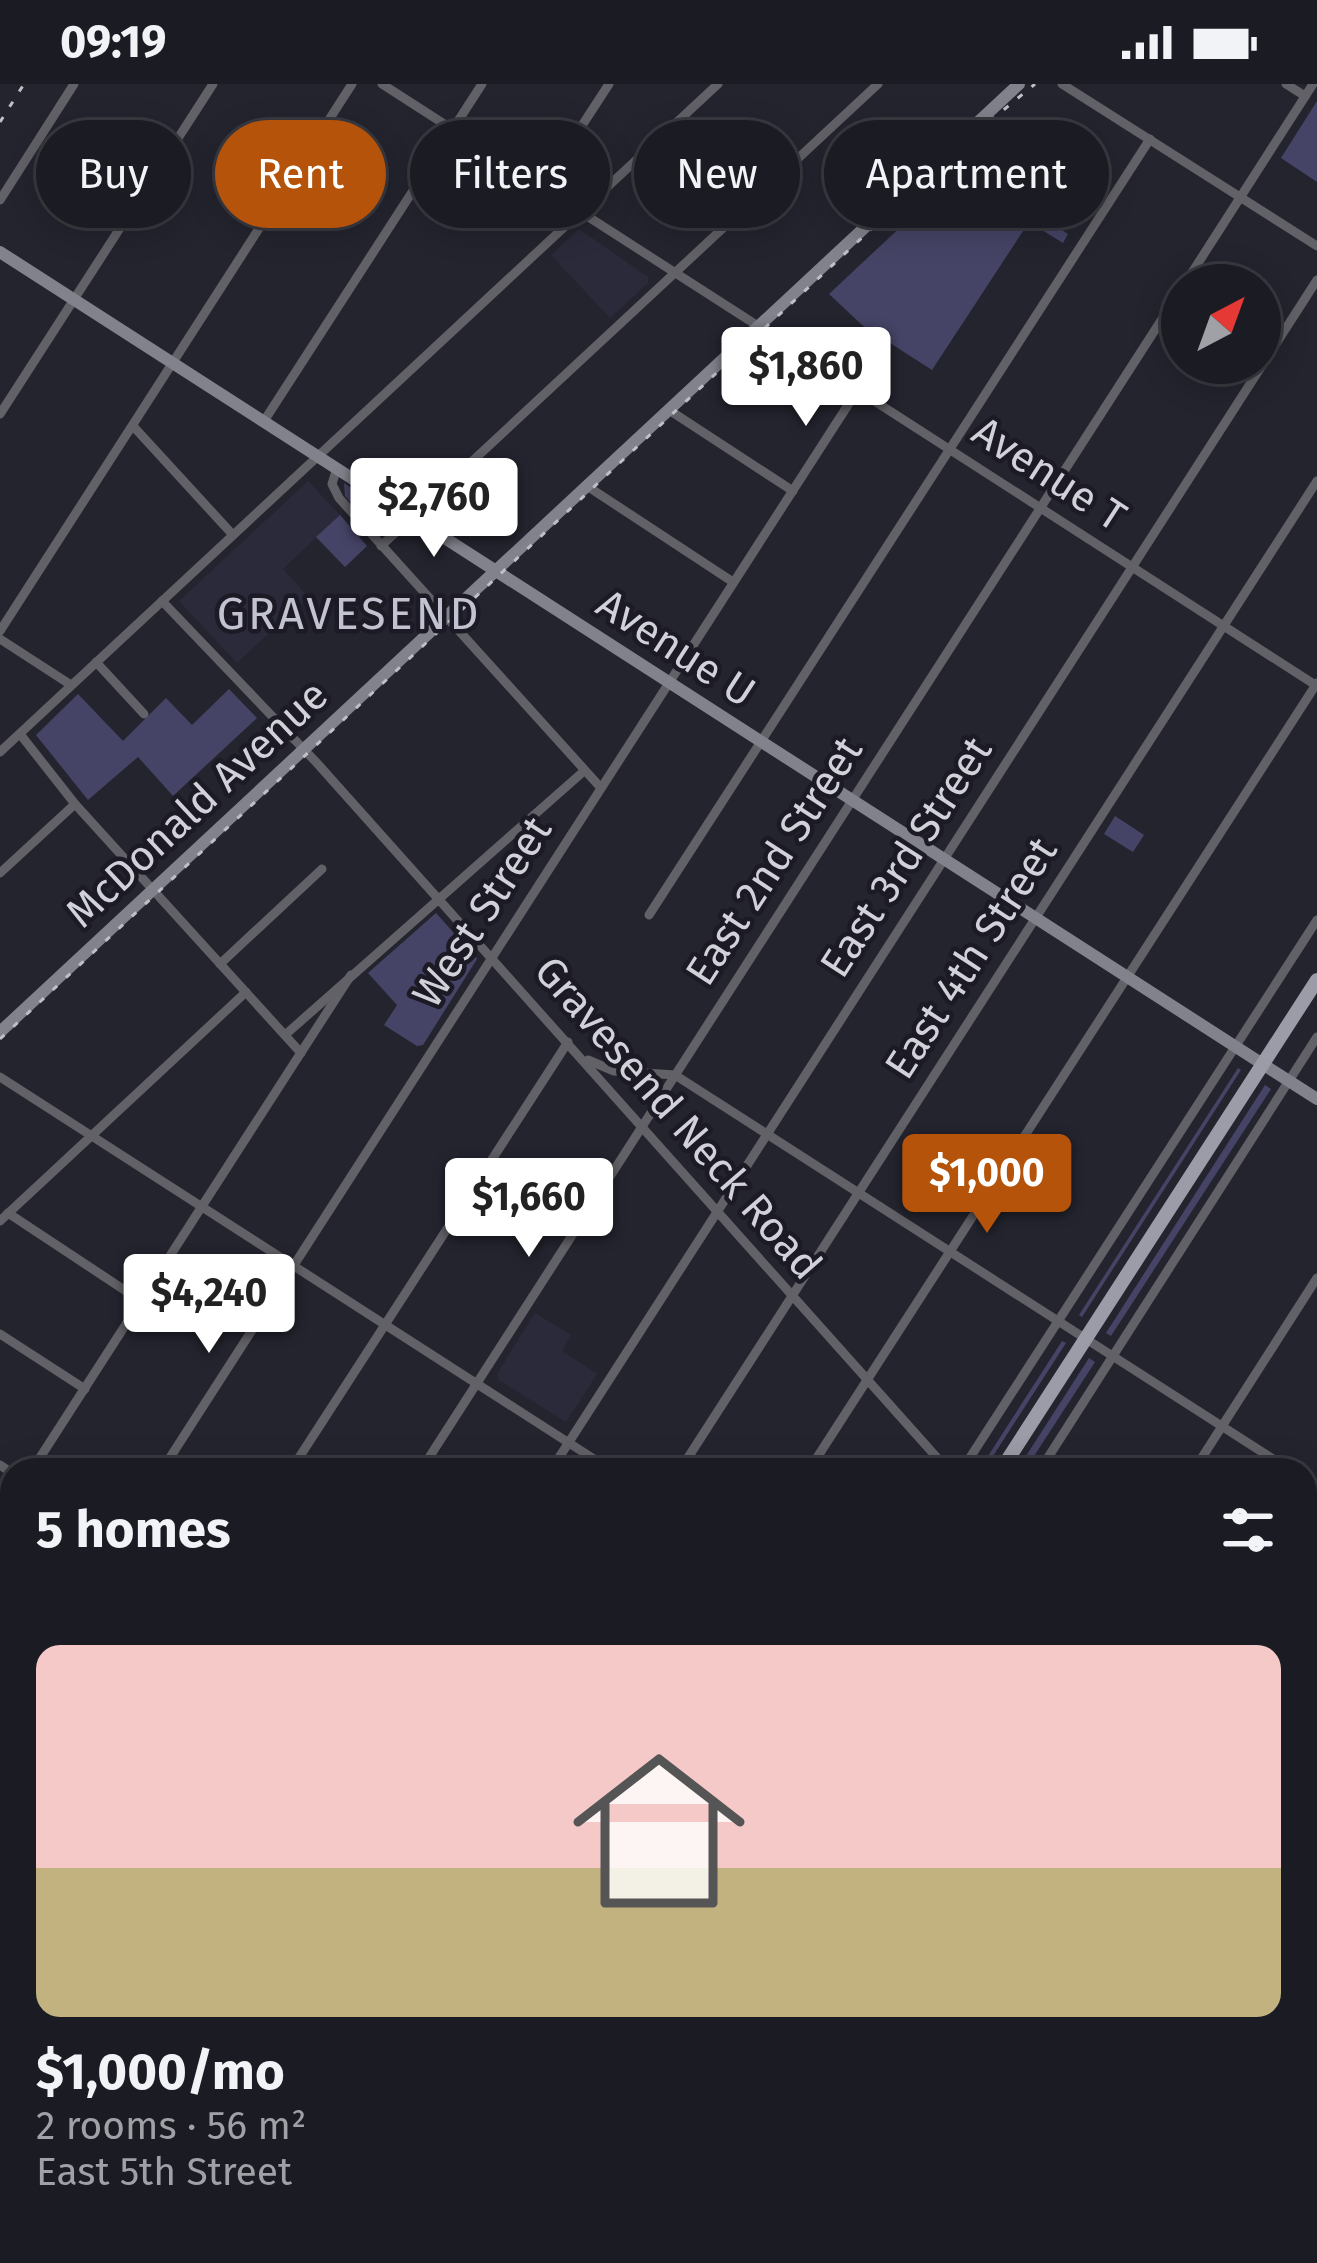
<!DOCTYPE html>
<meta charset="utf-8">
<style>
:root{--surface:#1b1b23;--page:#24242b;--text:#f1f3f6;--muted:#a0a1a6;--line:#393941;--accent:#b45309}
body{margin:0;font-family:"Fira Sans",sans-serif;background:var(--page);color:var(--text);height:100vh;display:flex;flex-direction:column;font-size:45px;white-space:nowrap}
*{box-sizing:border-box;margin:0}
p{font-size:39px;color:var(--muted)}
.icon{flex:none;width:66px;height:66px;fill:none;stroke:currentColor;stroke-width:2;stroke-linecap:round;stroke-linejoin:round}
.map{position:relative;flex:1;overflow:hidden}
.side{position:absolute;left:0px;top:1374px;width:1317px;height:807px;display:flex;flex-direction:column;background:var(--surface);border-radius:36px 36px 0 0;box-shadow:0 6px 30px #0003,0 0 0 3px var(--line)}
.side>*{flex:none}
.guide{position:absolute;left:36px;top:36px;width:1245px;height:108px;display:flex;gap:24px}
.needle{width:78px;rotate:41deg}
.tools{position:absolute;left:1161px;top:180px;display:grid;gap:24px}
.tools a{display:grid;place-items:center;width:120px;height:120px;border-radius:50%;background:var(--surface);box-shadow:0 6px 30px #0003,0 0 0 3px var(--line);font-size:60px}
.price{position:absolute;translate:-50% -102px;padding:0 27px;border-radius:12px;background:#fff;color:#222;font-size:39px;line-height:78px;filter:drop-shadow(0 3px 6px #0008)}
.price::after{content:'';position:absolute;left:50%;top:72px;width:36px;height:27px;margin-left:-18px;background:inherit;clip-path:polygon(0 0,100% 0,50% 100%)}
.price.current{background:var(--accent);color:#fff}
ul{padding:0;list-style:none}
li{display:grid;align-content:center;gap:24px;height:636px;padding:0 36px}
li span{display:grid;place-items:center;height:372px;border-radius:24px;color:#555}
li>.icon{margin-inline-start:auto}
span .icon{width:216px;height:216px;fill:#fffc;stroke-width:1}
li b{font-size:51px}
h2{display:flex;justify-content:space-between;align-items:center;height:144px;padding:0 36px;font-size:51px}
.chip{padding:0 42px;border-radius:54px;background:var(--surface);box-shadow:0 6px 30px #0003,0 0 0 3px var(--line);font-size:42px;line-height:108px}
.chip.current{background:var(--accent);color:#fff}
.status{display:flex;justify-content:space-between;align-items:center;height:84px;padding:0 60px;background:var(--surface);direction:ltr}
.status svg{height:33px;fill:currentColor}
.map>svg:first-child{display:block}
</style>
<div class="status"><b>09:19</b><svg viewBox="0 0 49 12"><path d="M0 12V9h3v3zM5 12V6h3v6zM10 12V3h3v9zM15 12V0h3v12zM26 1h20v11H26zM47 4h2v5h-2z"/></svg></div>
<div class="map">
<svg width="1317" height="2179" viewBox="0 0 1317 2179">
<rect width="100%" height="100%" fill="#24242f"/>
<g fill="#2b2a3b">
<path d="M579 145 648 193V199L610 234 551 171Z"/>
<path d="M308 397 340 431 283 485 308 513 237 579 179 517Z"/>
<path d="M535 1229 571 1251 562 1267 597 1290 566 1338 499 1296 497 1290Z"/>
</g>
<g fill="#464466">
<path d="M1317 17V98L1281 74Z"/>
<path d="M1017 34 1037 55 1070 75 1036 129 1068 150 1063 159 1029 138 932 286 862 241 829 210Z"/>
<path d="M344 399 396 433 397 439 384 451 378 449 345 412Z"/>
<path d="M340 431 367 462 345 483 316 453Z"/>
<path d="M229 605 257 634 173 712 138 673 88 716 36 651 78 610 123 657 166 614 192 641Z"/>
<path d="M1115 732 1144 751 1133 768 1104 750Z"/>
<path d="M436 829 477 875 423 961 417 962 384 941 397 921 368 889Z"/>
<path d="M1238 984 1241 986 1082 1233 1079 1231Z"/>
<path d="M1265 1001 1271 1005 1111 1252 1106 1249Z"/>
<path d="M1062 1257 1066 1259 984 1386H979Z"/>
<path d="M1089 1274 1095 1278 1025 1386H1017Z"/>
</g>
<g fill="none" stroke-linecap="round" stroke-linejoin="round">
<g stroke="#616167" stroke-width="9">
<path d="M382 0 1317 602"/>
<path d="M1062 0 1317 162"/>
<path d="M1286 0 1305 12"/>
<path d="M542 103 609 0"/>
<path d="M0 116 74 0"/>
<path d="M1184 201 1313 0"/>
<path d="M669 326 793 407"/>
<path d="M0 330 213 0"/>
<path d="M264 337 482 0"/>
<path d="M133 342 233 451"/>
<path d="M337 384 332 400 339 414 601 704"/>
<path d="M587 402 733 498"/>
<path d="M381 462 878 0"/>
<path d="M162 517 316 678 948 1386"/>
<path d="M0 547 352 0"/>
<path d="M0 555 71 601"/>
<path d="M96 578 144 630"/>
<path d="M20 650 75 720 301 969"/>
<path d="M0 668 718 0"/>
<path d="M0 789 75 720"/>
<path d="M649 831 1150 55"/>
<path d="M220 880 322 785"/>
<path d="M285 951 584 687"/>
<path d="M588 976 614 987 675 991 1290 1386"/>
<path d="M0 993 611 1386"/>
<path d="M8 1129 141 1217"/>
<path d="M0 1137 246 908"/>
<path d="M0 1250 85 1305"/>
<path d="M0 1381 12 1389"/>
<path d="M32 1386 351 891"/>
<path d="M162 1386 857 307"/>
<path d="M291 1386 568 958"/>
<path d="M421 1386 1182 204"/>
<path d="M551 1386 1317 196"/>
<path d="M680 1386 1317 397"/>
<path d="M809 1386 1317 599"/>
<path d="M962 1386 1317 836"/>
<path d="M1040 1386 1317 953"/>
<path d="M1194 1386 1317 1194"/>
<path d="M1305 1396 1317 1403"/>
<path d="M0 1437 12 1418"/>
<path d="M1305 1444 1317 1425"/>
<path d="M0 1638 12 1620"/>
<path d="M0 1770 12 1778"/>
<path d="M1305 1834 1317 1841"/>
<path d="M0 1839 12 1820"/>
<path d="M1305 1966 1317 1974"/>
<path d="M0 2041 12 2022"/>
<path d="M1305 2047 1317 2029"/>
<path d="M223 2169 239 2179"/>
<path d="M415 2169 429 2178"/>
<path d="M619 2169 634 2179"/>
<path d="M824 2169 840 2179"/>
<path d="M1222 2169 1238 2179"/>
<path d="M77 2179 90 2169"/>
<path d="M181 2179 193 2169"/>
<path d="M552 2179 559 2169"/>
<path d="M681 2179 688 2169"/>
<path d="M1119 2179 1126 2169"/>
</g>
<g stroke="#616167" stroke-width="10">
<path d="M0 2158 12 2166"/>
<path d="M17 2169 32 2179"/>
</g>
<g stroke="#82828c" stroke-width="12">
<path d="M0 168 1317 1015"/>
<path d="M0 948 1019 0"/>
<path d="M1305 1746 1317 1731"/>
<path d="M970 2179 978 2169"/>
</g>
<g stroke="#9c9ca8" stroke-width="14">
<path d="M1001 1386 1317 896"/>
<path d="M129 2179 142 2169"/>
</g>
<g stroke="#bfbfc7" stroke-width="3" stroke-dasharray="6 12" stroke-linecap="butt">
<path d="M0 38 24 0"/>
<path d="M0 955 966 57 1035 0"/>
</g>
</g>
<g text-anchor="middle" dominant-baseline="central" stroke-width="9" stroke-linejoin="round" paint-order="stroke">
<g font-size="42" fill="#d1d1d9" stroke="#1b1a25">
<text transform="translate(1049 390) rotate(33)">Avenue T</text>
<text transform="translate(676 564) rotate(33)">Avenue U</text>
<text transform="translate(197 720) rotate(-43)">McDonald Avenue</text>
<text transform="translate(906 773) rotate(-57)">East 3rd Street</text>
<text transform="translate(774 777) rotate(-57)">East 2nd Street</text>
<text transform="translate(482 828) rotate(-57)">West Street</text>
<text transform="translate(971 874) rotate(-57)">East 4th Street</text>
<text transform="translate(678 1034) rotate(49)">Gravesend Neck Road</text>
</g>
<g font-size="45" letter-spacing="3" fill="#c2c2d0" stroke="#1b1a25">
<text x="349" y="530">GRAVESEND</text>
</g>
</g>
</svg>
<div class="tools">
<a><svg class="needle" viewBox="-14 -14 28 28"><path d="M0-13l5 13h-10z" fill="#e53935"/><path d="M0 13l5-13h-10z" fill="#a0a1a6"/></svg></a>
</div>
<b class="price" style="left:806px;top:345px">$1,860</b>
<b class="price" style="left:434px;top:476px">$2,760</b>
<b class="price current" style="left:987px;top:1152px">$1,000</b>
<b class="price" style="left:529px;top:1176px">$1,660</b>
<b class="price" style="left:209px;top:1272px">$4,240</b>
<div class="guide">
<a class="chip">Buy</a>
<a class="chip current">Rent</a>
<a class="chip">Filters</a>
<a class="chip">New</a>
<a class="chip">Apartment</a>
</div>
<section class="side">
<h2>5 homes<svg class="icon" aria-label="filters" viewBox="0 0 24 24"><path d="M4 7h16M4 17h16"/><circle cx="9" cy="7" r="2"/><circle cx="15" cy="17" r="2"/></svg></h2>
<ul>
<li><span style="background:linear-gradient(#f6c9c9 60%,#c2b280 0)"><svg class="icon" aria-label="home" viewBox="0 0 24 24"><path d="M3 11l9-7 9 7M6 9v11h12V9"/></svg></span><div><b>$1,000/mo</b><p>2 rooms · 56 m²</p><p>East 5th Street</p></div></li>
</ul>
</section>
</div>
